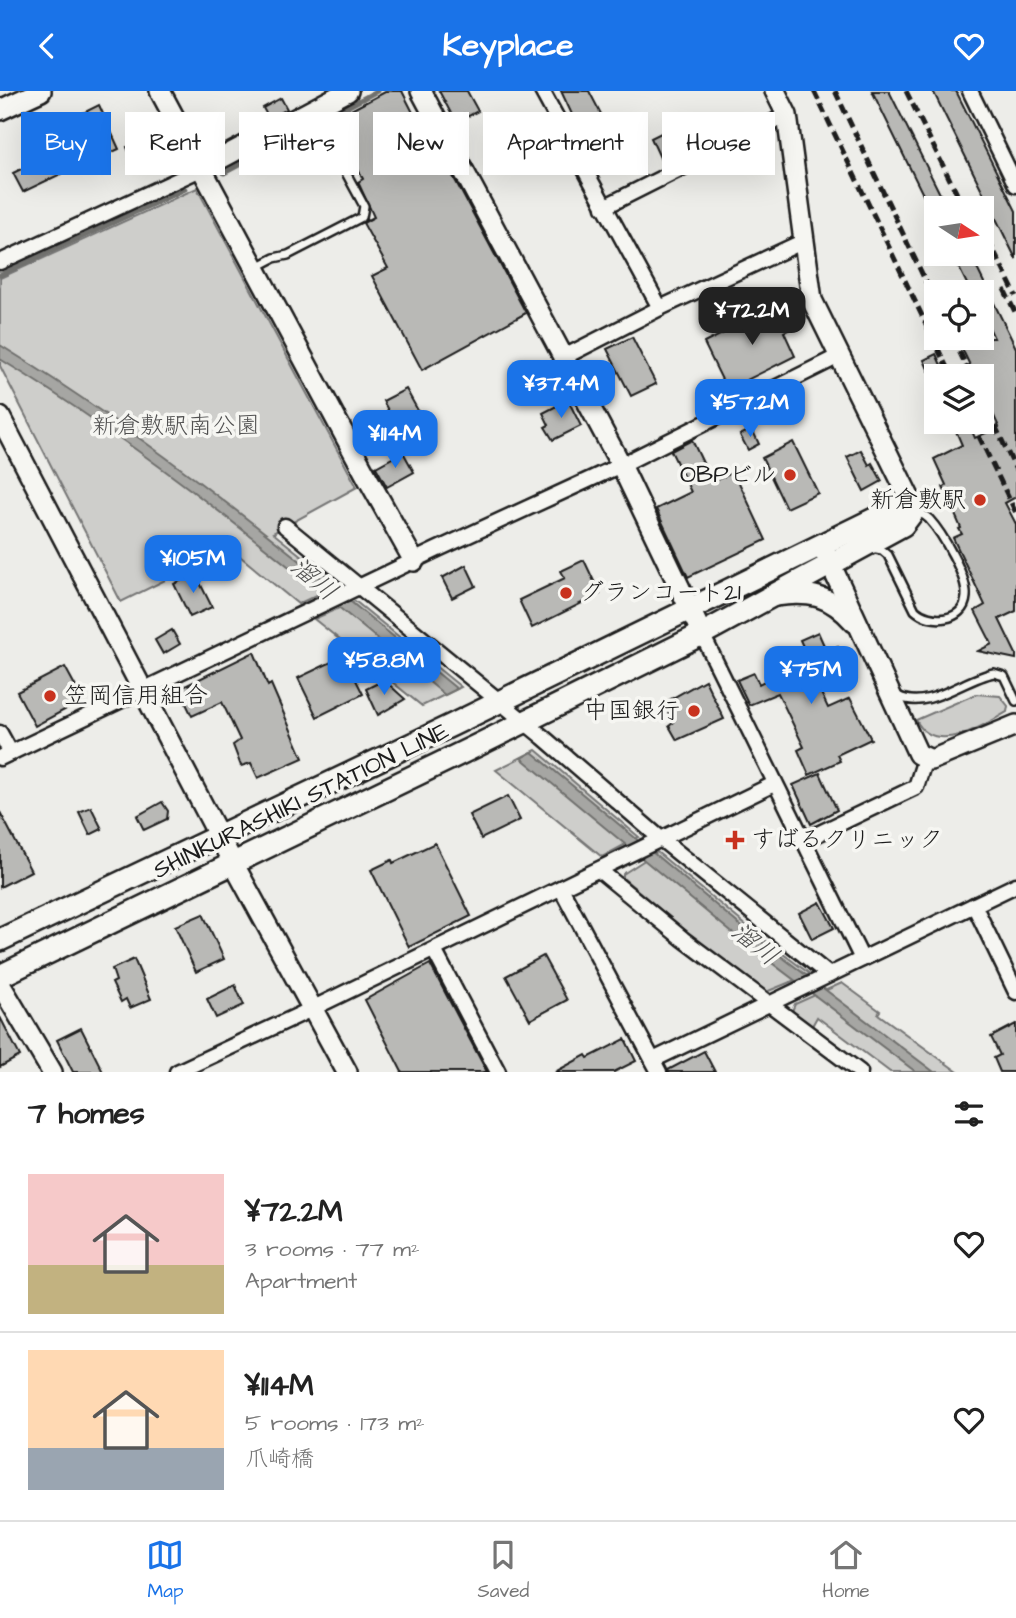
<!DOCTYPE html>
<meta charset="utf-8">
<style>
:root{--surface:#fff;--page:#f6f6f6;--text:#222;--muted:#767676;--line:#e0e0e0;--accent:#1a73e8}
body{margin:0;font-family:"Architects Daughter","Klee One",sans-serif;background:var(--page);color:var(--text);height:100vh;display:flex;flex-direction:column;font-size:26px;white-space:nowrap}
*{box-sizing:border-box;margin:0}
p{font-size:23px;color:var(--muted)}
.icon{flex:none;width:38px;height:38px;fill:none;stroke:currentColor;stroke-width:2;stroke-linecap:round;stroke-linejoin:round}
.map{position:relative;height:981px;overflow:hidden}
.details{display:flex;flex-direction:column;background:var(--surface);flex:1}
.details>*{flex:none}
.hud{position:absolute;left:21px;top:21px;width:975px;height:63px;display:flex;gap:14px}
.needle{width:46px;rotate:102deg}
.buttons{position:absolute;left:924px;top:105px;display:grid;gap:14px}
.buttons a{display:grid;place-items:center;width:70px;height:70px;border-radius:0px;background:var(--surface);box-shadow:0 7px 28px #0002;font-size:35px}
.price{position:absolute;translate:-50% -60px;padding:0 16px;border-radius:14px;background:var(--accent);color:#fff;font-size:23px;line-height:46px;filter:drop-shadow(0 2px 4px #0008)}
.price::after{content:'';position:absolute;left:50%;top:42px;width:21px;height:16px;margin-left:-10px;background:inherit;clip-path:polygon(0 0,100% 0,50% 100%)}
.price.selected{background:#222;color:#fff}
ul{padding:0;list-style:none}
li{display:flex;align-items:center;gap:21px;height:175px;padding:0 28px}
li+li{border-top:2px solid var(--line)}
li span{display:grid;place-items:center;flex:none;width:196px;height:140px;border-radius:0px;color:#555}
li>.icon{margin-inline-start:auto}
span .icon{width:84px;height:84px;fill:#fffc;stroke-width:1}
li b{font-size:30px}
h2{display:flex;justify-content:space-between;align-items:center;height:84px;padding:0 28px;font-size:30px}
.pill{padding:0 24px;border-radius:0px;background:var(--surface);box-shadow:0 7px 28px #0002;font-size:24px;line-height:63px}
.pill.selected{background:var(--accent);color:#fff}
header{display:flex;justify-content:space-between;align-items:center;height:91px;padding:0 28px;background:var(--accent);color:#fff;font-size:32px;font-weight:700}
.dock{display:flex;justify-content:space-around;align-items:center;height:98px;border-top:2px solid var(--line);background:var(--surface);font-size:19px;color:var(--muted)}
.dock a{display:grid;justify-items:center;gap:4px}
.dock .selected{color:var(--accent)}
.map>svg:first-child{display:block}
</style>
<header><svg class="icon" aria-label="back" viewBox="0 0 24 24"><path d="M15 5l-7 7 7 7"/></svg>Keyplace<svg class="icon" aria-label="heart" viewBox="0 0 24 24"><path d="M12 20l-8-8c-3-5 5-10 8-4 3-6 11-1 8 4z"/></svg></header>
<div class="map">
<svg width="1016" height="981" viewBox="0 0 1016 981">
<rect width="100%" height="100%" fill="#edede9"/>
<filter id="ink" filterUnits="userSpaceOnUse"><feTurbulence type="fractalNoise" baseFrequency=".0143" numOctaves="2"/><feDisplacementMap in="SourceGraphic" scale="14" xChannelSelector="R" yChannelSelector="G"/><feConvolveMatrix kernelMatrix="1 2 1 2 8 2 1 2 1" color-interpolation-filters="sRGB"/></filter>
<g filter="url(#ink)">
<g fill="#cececb" stroke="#757574" stroke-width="2">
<path d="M197 97 357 396 273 442 338 494 298 513 230 457 121 511 0 275V187Z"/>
<path d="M355 510 461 596 422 615 314 528Z"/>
<path d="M976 603 1000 605 1008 615 1007 621C982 636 934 665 916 629Z"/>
<path d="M536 659 639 746 602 766 496 679Z"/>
<path d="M657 761 759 845 810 883 766 901 710 860 623 787V783Z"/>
<path d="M842 892 880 920 878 923 958 981H890L817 926 812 935 792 920 795 913Z"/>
</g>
<g fill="#a6a6a3" stroke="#6f6f6d" stroke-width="2">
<path d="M0 254C164 355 309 476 457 598L445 604C302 485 159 365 0 268Z"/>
<path d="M532 661 741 835 934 981H916L731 841 521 667Z"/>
</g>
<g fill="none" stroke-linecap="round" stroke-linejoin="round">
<g stroke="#6f6f6d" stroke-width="5">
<path d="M224 82 377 0"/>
<path d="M0 184 185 98"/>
</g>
</g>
<g fill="#b9b9b6" stroke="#1c1c1c" stroke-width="2">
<path d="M387 0H402L426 47 431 44 526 222 422 279 372 185 388 177 363 132 374 126 358 91 363 88 332 29Z"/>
<path d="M439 0H467L478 20 465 27 463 23 454 28Z"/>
<path d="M561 0H589L611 42 596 50 584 28 576 32Z"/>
<path d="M872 0H889L947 117H936V130Z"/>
<path d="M933 0H956L1016 120V168Z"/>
<path d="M281 7 287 18 269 28 263 17Z"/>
<path d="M99 14 119 58 97 68 94 61 91 62 77 25Z"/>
<path d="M667 39 678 62 662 71 651 47Z"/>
<path d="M161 42 172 68 157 75 154 69 136 77 127 56Z"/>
<path d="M58 60 67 80 23 101 13 82Z"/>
<path d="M952 163H970L1016 257V406L1005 412 1016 433V520L999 528 1016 563V568L978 560 992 553 975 520 985 514 953 447 962 443 959 438 961 437 943 396 946 394 934 368 962 354 952 331H968L975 347 999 336 982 299V285H975L957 247H994L982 222V201H971Z"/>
<path d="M784 212 796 235 784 241 795 265 727 299 704 252Z"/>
<path d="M632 246 656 293 631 305 607 258Z"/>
<path d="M936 263 946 285H931L924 269Z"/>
<path d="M406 298 426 334 403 347 383 310Z"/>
<path d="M568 309 581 335 553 349 545 336 549 334 543 322Z"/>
<path d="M752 338 759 353 748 359 740 344Z"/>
<path d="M692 349 712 391 734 381 766 449 688 486 656 418 691 401 671 360Z"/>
<path d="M793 351 818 402 786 417 762 367Z"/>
<path d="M861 359 869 374 872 372 882 390 864 400 847 366Z"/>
<path d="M403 361 414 381 387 396 376 376Z"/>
<path d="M584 469 600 503 532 537 519 509 565 487 561 480Z"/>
<path d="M466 474 476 495 452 507 442 487Z"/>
<path d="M195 482 212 516 190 526 174 493Z"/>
<path d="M172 539 180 553 163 563 155 549Z"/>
<path d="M818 541 826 559 838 556 843 567 812 583 828 617 850 607 871 648 837 664 840 670 809 684 798 659 804 656 778 602 749 614 737 589 754 582 759 593 782 581 779 572 805 560 800 549Z"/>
<path d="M254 561 268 595 271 593 303 667 258 687 251 672 241 675 233 654 240 649 222 611 192 625 179 598Z"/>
<path d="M344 565 363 603 317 626 298 587Z"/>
<path d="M65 576 83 609 35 635 17 601Z"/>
<path d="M384 589 405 608 378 624 366 598Z"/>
<path d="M705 589 724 628 677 649 669 635 673 632 664 612Z"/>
<path d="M820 682 837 719 811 733 793 694Z"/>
<path d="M508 705 520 729 481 748 469 724Z"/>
<path d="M162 711 168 720 167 728 144 739 137 725Z"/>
<path d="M91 716 102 738 90 744 79 721Z"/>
<path d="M0 721 31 780 0 796Z"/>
<path d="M435 752 471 825 409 856 371 779 392 769 393 772Z"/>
<path d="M820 811 834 837 812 848 799 822Z"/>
<path d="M203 823 224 868 196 881 175 835Z"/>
<path d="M543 865 567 909 530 929 506 885Z"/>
<path d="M134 868 151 908 130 917 126 908 121 911 112 892 116 890 112 878Z"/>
<path d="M430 873 487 981H402L365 909Z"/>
<path d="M235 894 244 914 216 927 207 908Z"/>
<path d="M0 926 20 965 0 976Z"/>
<path d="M1016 933V981H1000L994 967 1000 964 991 946Z"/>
<path d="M81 937 103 981H73L57 949Z"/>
<path d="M625 948 636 970 614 981H555L586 964 588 967Z"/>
<path d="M704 960 715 981H669L668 979Z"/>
</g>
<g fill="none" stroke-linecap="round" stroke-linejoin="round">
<g stroke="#1c1c1c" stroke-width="12">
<g id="lane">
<path d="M255 177 274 167 288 164 362 126 364 115 313 21"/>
<path d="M871 457 882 459 888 464 915 519C930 533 964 531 966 506 968 486 942 442 929 428 925 424 920 422 916 419"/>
<path d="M898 605C927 621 965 587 994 582L1004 585 1016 610"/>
</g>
</g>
<g stroke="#1c1c1c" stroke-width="19">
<g id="street">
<path d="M542 0 660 217"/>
<path d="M970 0 1016 94"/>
<path d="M604 116 787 24"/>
<path d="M0 171 201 78"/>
<path d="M564 266 660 217 804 150"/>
<path d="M285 435 543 646 661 748 829 884"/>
<path d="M702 543 862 868"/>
<path d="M0 642 11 662"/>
<path d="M0 667 436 459 621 374 839 265"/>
<path d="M803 750 916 696 925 668"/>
<path d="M599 779 683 848 860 981"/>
<path d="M561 797 659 981"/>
<path d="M974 814 1016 901"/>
<path d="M434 859 498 981"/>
<path d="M653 969 1016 794"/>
<path d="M177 981 299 924 774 693"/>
</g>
</g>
<g stroke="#1c1c1c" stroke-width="24">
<g id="secondary">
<path d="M160 0 367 386 414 470"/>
<path d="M421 0 621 374 702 543"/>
<path d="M775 0 787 24 812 209 915 418"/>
<path d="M0 19 41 0"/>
<path d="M201 78 348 0"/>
<path d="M0 326 233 772 347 981"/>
<path d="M824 459 918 663 931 669 1016 634"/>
<path d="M775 505C810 500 830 504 854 531"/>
<path d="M0 893 52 981"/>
</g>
</g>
<g stroke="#1c1c1c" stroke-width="26">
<g id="primary">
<path d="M0 849 452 634 909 411"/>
<path d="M0 885 476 655 702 543 903 434 915 418"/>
</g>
</g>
<use href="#lane" stroke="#f6f6f2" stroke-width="7"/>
<use href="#street" stroke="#f6f6f2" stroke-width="14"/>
<use href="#secondary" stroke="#f6f6f2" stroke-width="19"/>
<use href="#primary" stroke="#f6f6f2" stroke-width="21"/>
<g stroke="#1c1c1c" stroke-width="5" stroke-dasharray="10 5" stroke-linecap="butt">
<path d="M814 0 951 285"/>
<path d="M835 0 936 212"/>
<path d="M906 0 964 117"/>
<path d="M982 135 1016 205"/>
<path d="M1004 198 1016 223"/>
<path d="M953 247 971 285"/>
<path d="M982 307 1016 379"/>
<path d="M972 331 1016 422"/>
</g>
</g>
</g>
<g fill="#c8321e" stroke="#f6f6f2" stroke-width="2.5">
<circle cx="790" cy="384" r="7"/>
<circle cx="980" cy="409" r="7"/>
<circle cx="566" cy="502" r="7"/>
<circle cx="50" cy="605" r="7"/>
<circle cx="694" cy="620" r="7"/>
<path d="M731.5 738.5h7v7h7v7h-7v7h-7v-7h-7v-7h7z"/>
</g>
<g text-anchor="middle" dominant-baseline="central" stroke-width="7" stroke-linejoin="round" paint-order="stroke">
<g font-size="24" fill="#515151" stroke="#f6f6f2">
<text x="176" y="335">新倉敷駅南公園</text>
</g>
<g font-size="24" fill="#1c1c1c" stroke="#f6f6f2" text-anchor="end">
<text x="776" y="384">OBPビル</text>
<text x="966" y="409">新倉敷駅</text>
<text x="580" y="502" text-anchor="start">グランコート21</text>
<text x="64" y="605" text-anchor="start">笠岡信用組合</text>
<text x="680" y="620">中国銀行</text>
<text x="751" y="749" text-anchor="start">すばるクリニック</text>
</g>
<g font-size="24" fill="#1c1c1c" stroke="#f6f6f2">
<text transform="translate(301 710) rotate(-26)">SHINKURASHIKI STATION LINE</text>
</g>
<g font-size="26" font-style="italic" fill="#535352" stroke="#f6f6f2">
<text transform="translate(314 488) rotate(40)">溜川</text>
<text transform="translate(755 853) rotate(39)">溜川</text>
</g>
</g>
</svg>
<div class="buttons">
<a><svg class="needle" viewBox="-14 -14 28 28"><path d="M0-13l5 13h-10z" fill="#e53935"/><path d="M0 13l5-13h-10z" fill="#767676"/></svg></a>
<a><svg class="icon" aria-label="locate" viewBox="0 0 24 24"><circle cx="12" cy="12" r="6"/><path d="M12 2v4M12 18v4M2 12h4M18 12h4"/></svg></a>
<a><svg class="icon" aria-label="layers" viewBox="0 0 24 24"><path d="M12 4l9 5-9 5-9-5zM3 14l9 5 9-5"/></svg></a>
</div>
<b class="price selected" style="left:752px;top:256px">¥72.2M</b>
<b class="price" style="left:561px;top:329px">¥37.4M</b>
<b class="price" style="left:750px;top:348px">¥57.2M</b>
<b class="price" style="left:395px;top:379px">¥114M</b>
<b class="price" style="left:193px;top:504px">¥105M</b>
<b class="price" style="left:384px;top:606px">¥58.8M</b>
<b class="price" style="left:811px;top:615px">¥75M</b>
<div class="hud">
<a class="pill selected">Buy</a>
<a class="pill">Rent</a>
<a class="pill">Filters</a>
<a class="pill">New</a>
<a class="pill">Apartment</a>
<a class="pill">House</a>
</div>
</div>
<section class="details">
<h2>7 homes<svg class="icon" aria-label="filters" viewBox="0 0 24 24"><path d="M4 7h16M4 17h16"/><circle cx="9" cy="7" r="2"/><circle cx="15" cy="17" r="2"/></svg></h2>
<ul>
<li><span style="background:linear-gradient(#f6c9c9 65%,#c2b280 0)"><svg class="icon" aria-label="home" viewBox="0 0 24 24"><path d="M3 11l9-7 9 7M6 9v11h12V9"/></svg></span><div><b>¥72.2M</b><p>3 rooms · 77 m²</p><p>Apartment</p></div><svg class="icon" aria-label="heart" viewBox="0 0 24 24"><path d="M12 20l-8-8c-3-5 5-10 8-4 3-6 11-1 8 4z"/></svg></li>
<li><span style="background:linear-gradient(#ffd9b3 70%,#9aa5b1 0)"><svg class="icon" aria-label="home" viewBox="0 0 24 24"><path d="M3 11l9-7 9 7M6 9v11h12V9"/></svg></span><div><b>¥114M</b><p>5 rooms · 173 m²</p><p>爪崎橋</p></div><svg class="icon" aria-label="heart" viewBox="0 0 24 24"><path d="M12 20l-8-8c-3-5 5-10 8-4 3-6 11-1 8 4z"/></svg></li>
</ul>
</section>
<nav class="dock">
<a class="selected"><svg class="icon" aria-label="map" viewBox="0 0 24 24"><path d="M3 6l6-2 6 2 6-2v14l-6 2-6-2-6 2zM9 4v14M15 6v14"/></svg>Map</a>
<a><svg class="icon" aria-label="saved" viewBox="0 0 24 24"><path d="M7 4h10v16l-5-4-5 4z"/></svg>Saved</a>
<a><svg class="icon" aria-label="home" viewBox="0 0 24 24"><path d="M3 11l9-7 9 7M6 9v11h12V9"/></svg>Home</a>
</nav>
